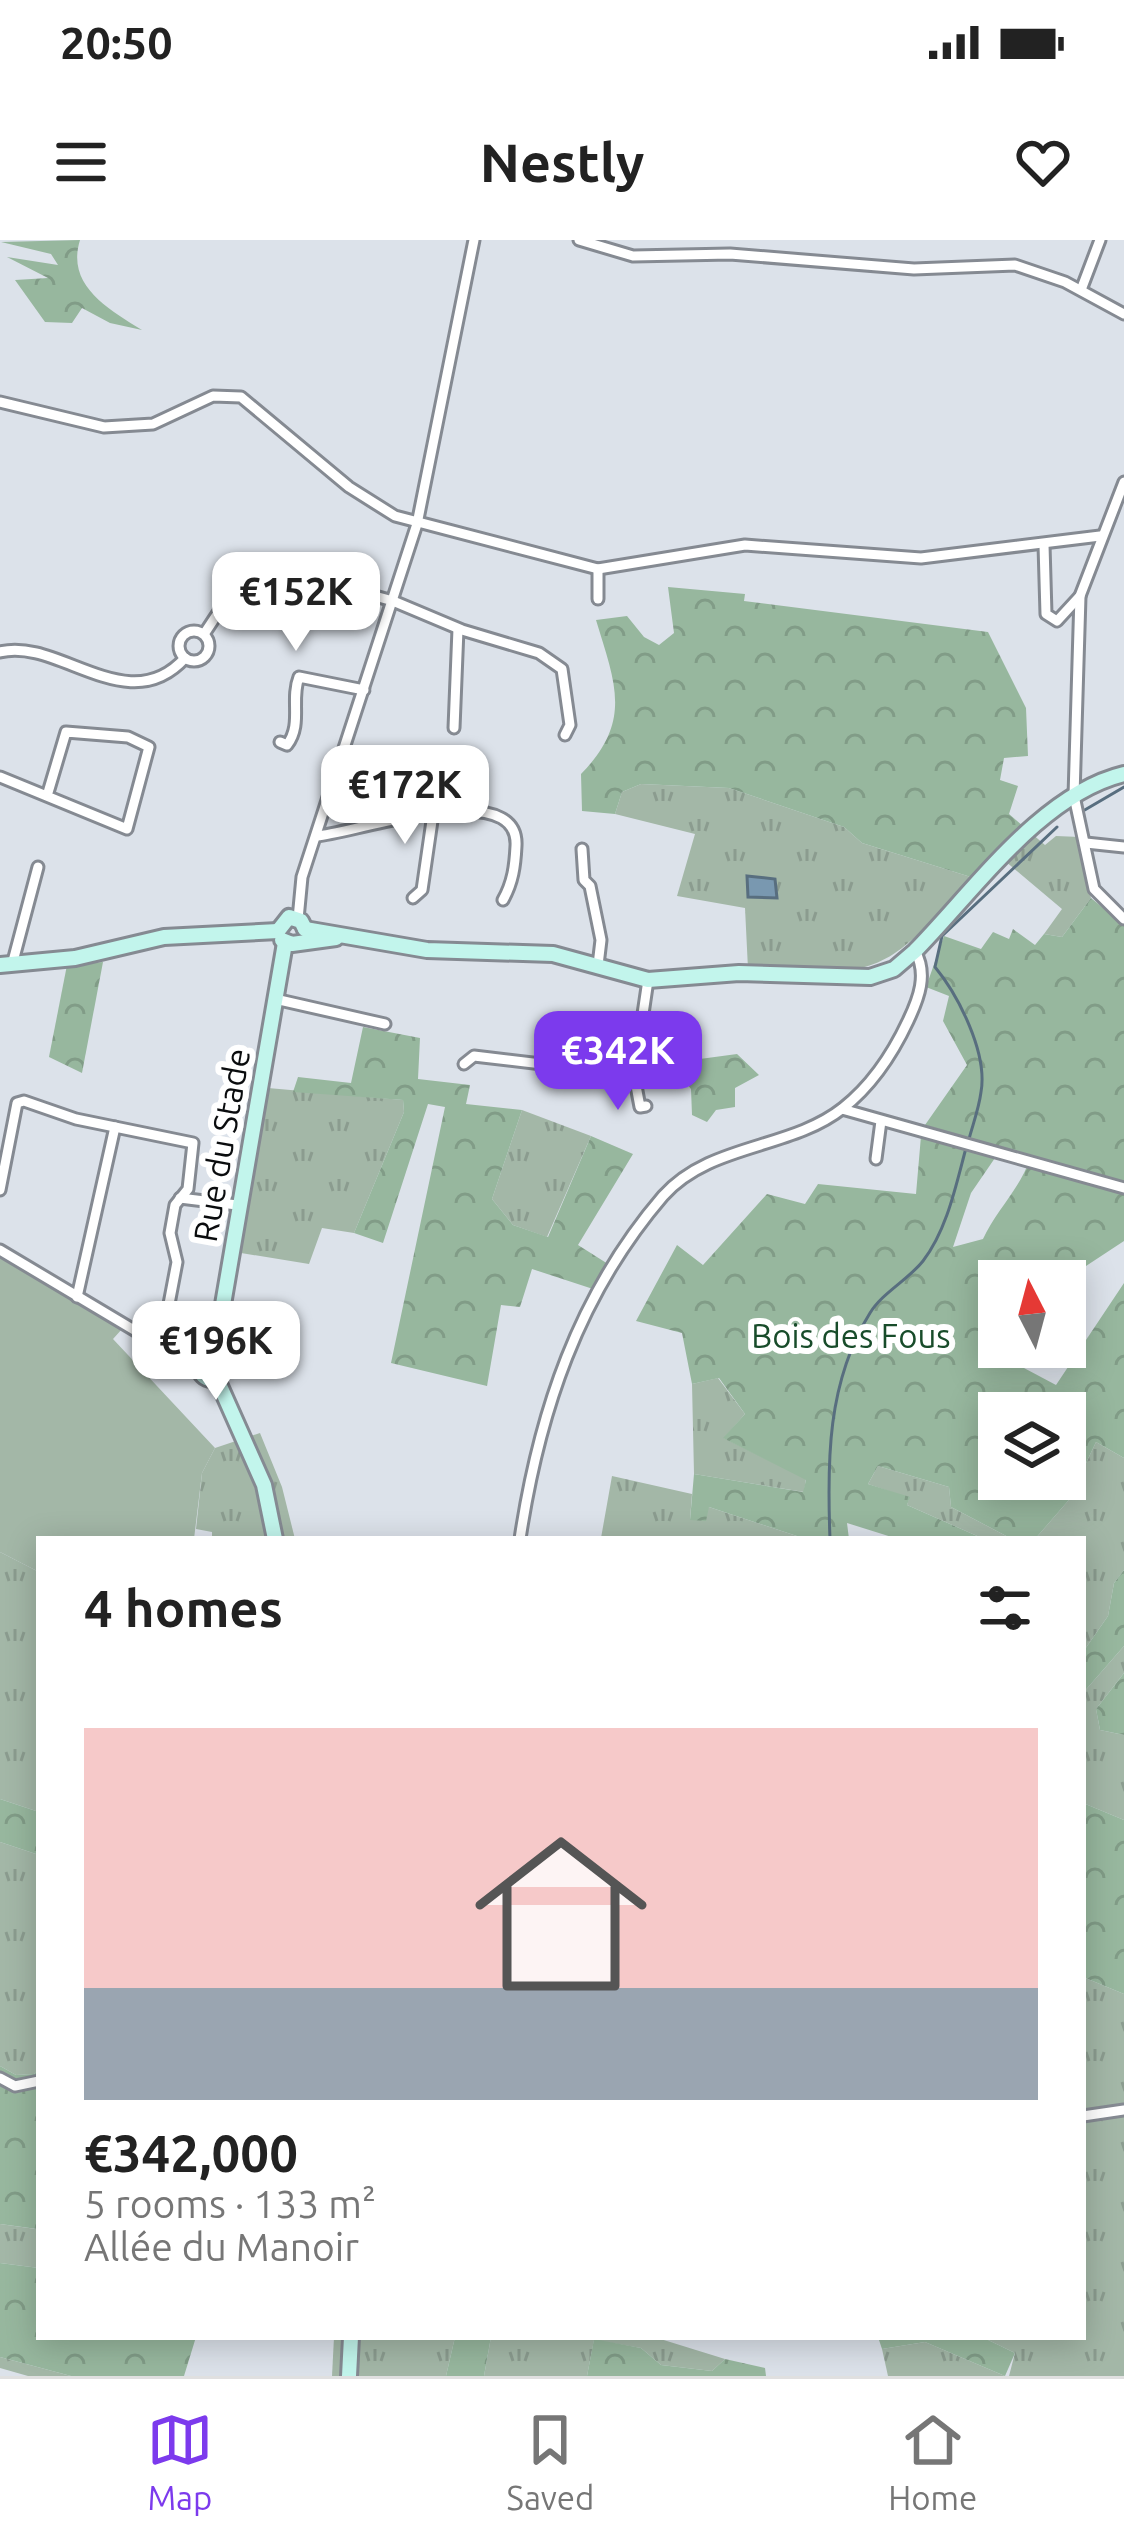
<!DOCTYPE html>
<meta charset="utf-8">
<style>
:root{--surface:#fff;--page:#f6f6f6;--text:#222;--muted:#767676;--line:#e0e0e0;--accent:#7c3aed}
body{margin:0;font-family:Ubuntu,sans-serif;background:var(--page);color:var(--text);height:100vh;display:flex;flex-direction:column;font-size:45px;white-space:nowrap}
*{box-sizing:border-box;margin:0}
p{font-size:39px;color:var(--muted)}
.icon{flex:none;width:66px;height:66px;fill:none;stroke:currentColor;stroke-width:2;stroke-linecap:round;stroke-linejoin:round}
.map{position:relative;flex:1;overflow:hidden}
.panel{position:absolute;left:36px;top:1296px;width:1050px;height:804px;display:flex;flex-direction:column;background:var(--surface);border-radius:0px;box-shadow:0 6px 30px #0003}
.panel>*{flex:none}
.needle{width:78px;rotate:354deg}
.tools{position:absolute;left:978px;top:1020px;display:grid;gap:24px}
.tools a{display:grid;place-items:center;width:108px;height:108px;border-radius:0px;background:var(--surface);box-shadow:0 6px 30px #0003;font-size:60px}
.price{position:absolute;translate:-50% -102px;padding:0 27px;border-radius:24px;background:#fff;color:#222;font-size:39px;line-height:78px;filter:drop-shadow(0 3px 6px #0008)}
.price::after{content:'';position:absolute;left:50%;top:72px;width:36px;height:27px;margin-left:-18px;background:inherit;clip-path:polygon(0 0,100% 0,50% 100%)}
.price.active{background:var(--accent);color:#fff}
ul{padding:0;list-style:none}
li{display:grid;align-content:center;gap:24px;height:636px;padding:0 48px}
li span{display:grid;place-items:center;height:372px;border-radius:0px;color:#555}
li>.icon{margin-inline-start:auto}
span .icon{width:216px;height:216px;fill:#fffc;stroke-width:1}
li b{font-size:51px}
h2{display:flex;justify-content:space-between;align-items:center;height:144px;padding:0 48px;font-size:51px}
.status{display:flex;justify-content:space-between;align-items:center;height:84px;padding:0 60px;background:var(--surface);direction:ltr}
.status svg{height:33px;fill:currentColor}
header{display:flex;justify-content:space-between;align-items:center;height:156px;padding:0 48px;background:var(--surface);font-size:54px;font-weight:700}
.tab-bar{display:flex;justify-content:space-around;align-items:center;height:168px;border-top:3px solid var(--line);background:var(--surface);font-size:33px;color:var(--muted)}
.tab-bar a{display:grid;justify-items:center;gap:6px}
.tab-bar .active{color:var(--accent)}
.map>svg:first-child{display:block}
</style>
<div class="status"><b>20:50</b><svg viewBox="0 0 49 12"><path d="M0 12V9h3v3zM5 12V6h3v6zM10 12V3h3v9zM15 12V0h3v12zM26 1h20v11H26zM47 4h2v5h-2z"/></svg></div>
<header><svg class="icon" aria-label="menu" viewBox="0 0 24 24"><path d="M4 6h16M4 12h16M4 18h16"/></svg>Nestly<svg class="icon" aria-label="heart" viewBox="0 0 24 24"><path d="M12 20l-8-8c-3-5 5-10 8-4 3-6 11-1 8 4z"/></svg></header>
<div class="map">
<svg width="1124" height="2136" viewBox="0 0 1124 2136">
<defs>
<pattern id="grass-tufts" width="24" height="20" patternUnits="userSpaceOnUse" patternTransform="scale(3)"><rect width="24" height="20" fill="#a3b7a7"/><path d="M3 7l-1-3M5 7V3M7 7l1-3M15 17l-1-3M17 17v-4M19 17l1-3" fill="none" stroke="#8b9c8f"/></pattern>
<pattern id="forest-crowns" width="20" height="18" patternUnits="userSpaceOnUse" patternTransform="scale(3)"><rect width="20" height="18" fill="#97b79e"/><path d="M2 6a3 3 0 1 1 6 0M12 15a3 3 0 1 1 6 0" fill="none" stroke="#819c87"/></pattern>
<pattern id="water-ripples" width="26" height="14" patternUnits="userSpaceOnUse" patternTransform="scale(3)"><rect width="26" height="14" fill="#7998b0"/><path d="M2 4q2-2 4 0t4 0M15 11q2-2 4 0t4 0" fill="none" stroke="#617a8e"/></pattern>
</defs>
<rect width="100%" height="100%" fill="#dce2ea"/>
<g fill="url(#grass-tufts)">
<path d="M641 544 729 548 844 587 862 603 974 638C878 737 886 735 748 729L745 668 677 656 695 594 615 574 622 552Z"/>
<path d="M1024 587 1045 605 1056 596 1080 597 1091 658 1062 697 1044 694 1062 669 998 615Z"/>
<path d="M268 848 403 860 404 872 354 993 322 988 309 1024 235 1012Z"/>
<path d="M522 870 591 896 547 997 513 985 492 959Z"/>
<path d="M718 1138 745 1174 724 1198 806 1239 804 1252 694 1234 692 1144Z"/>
<path d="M260 1193 282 1247 295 1299H212V1292L196 1289 202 1233 215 1208Z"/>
<path d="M1096 1202 1124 1218V1330L1114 1343 1108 1376 1083 1412V1299H1035L1068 1261Z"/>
<path d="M878 1226 949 1247 951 1267 1012 1299H984L907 1265 909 1258 868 1244Z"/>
<path d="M612 1236 692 1254 690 1280 709 1267 806 1299H591L601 1298Z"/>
<path d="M0 1312 39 1332V1572L0 1559Z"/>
<path d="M1124 1406V1433L1096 1469 1100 1490 1124 1495V1580L1083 1563V1453Z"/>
<path d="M0 1602 39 1615V1828L34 1834 16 1835 0 1826Z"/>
<path d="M1083 1737 1124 1754V2136H1009L1015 2113 982 2097H1083Z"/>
<path d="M39 1981V2028L0 2023V1984L36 1989Z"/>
<path d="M334 2097H455L446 2136H332Z"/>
<path d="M491 2097H654L725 2119 712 2131 661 2125 641 2108 594 2100 587 2136H484Z"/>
<path d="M925 2102 1005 2136H888L882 2109Z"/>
<path d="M0 2117 71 2136H28L0 2128Z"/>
</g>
<g fill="url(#forest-crowns)" fill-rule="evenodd">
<path d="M80 0C66 45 107 68 142 90L110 83 82 68 72 83 45 82 15 40 48 38 7 17 58 25 51 14 1 2Z"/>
<path d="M668 347 745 354 744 361 988 392 1026 468 1028 516 1004 518 1000 540 1018 546 1009 574 1024 587 974 638 862 603 844 587 729 548 641 544 622 552 615 574 582 571 581 534C633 481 615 443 596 380L627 376 644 397 659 405 674 393Z"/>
<path d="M1091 658 1124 685V1001L1086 1026 1065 1060V1041H999V1107H1036L1024 1128 1056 1145 1124 1043V1218L1096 1202 1068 1261 1035 1299H1012L951 1267 949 1247 878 1226 868 1244 910 1257 907 1265 984 1299H898L847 1283 849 1299H806L709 1267 706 1281 690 1280 694 1234 803 1252 806 1240 723 1198 745 1174 719 1138 692 1144 682 1093 636 1081 677 1005 703 1025 767 954 805 964 818 944 916 954 921 896 997 915 971 953 953 1007 983 999C997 969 1021 948 1031 916L925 885 967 825 943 781 949 756 926 747 944 696 981 709 993 692 1009 699 1013 689 1035 705 1044 694 1062 697ZM999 1173H1065V1239H999Z"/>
<path d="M103 722 82 833 49 817 67 725Z"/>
<path d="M363 787 420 798 418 839 470 845 466 864 522 870 492 959 513 985 548 997 591 896 633 914 578 1005 608 1024 593 1049 532 1029 520 1067 501 1065 487 1146 391 1123 445 867 428 864 383 1003 354 993 404 872 403 860 293 852 298 837 351 843Z"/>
<path d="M737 814 759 835 735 848V867L716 870 707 882 692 875 691 849 676 830 685 821Z"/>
<path d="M1124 1330V1406L1083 1453V1412L1108 1376 1114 1343Z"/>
<path d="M1124 1433V1495L1100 1490 1096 1469Z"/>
<path d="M0 1559 39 1572V1615L0 1602Z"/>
<path d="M1083 1563 1124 1580V1754L1083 1737Z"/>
<path d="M0 1826 16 1835 34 1834 39 1828 37 1989 0 1984Z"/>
<path d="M0 2023 39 2028V2097H196L184 2136H71L0 2117Z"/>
<path d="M455 2097H491L484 2136H446Z"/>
<path d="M878 2097H982L1015 2113 1005 2136 925 2102 882 2109Z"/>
<path d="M594 2099 641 2108 661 2125 712 2131 725 2119 765 2128 766 2136H587Z"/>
</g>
<path fill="#a3b7a7" d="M0 1018 122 1089 113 1099 215 1208 202 1233 194 1299H39V1332L0 1312Z"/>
<path fill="url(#water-ripples)" stroke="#586e7f" stroke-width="3" d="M747 636 775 639 777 658 748 657Z"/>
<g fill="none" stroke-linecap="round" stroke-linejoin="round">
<g stroke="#586e7f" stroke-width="3">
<path d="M1083 571 1124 547"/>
<path d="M969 899C973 884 979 868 981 852 988 813 958 755 935 727L942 696 1057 587"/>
<path d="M830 1299C827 1222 827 1142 870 1073 882 1053 908 1040 923 1021 947 990 956 945 966 908"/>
</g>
<g stroke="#858a92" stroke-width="15">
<g id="street">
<path d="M579 0 633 16 730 14 914 29 1015 25 1065 42 1124 74"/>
<path d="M1081 50 1100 0"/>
<path d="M0 162 104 187 153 184 213 156 241 157 349 247 395 276 598 329 745 305 921 318 1100 296"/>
<path d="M1044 305 1046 374 1057 381 1080 356 1124 242"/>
<path d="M598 329V359"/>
<path d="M1080 356 1074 556 1094 649 1124 679"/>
<circle cx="194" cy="406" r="15"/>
<path d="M204 394C226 362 238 333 280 330L393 361 462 390 539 413 562 429 570 485 565 495"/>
<path d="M0 412C58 397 128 481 185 418"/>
<path d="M454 488 458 389"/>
<path d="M280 502 287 505C303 484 290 460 299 437L364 450"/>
<path d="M0 537 127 589 149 507 128 497 66 492 47 556"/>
<path d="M317 596C357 592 520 536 516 606 515 626 513 642 503 660"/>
<path d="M1086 603 1124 607"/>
<path d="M582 609 584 640 590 646 601 700 598 725"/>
<path d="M413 658 422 650 433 574"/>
<path d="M298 679 302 637 417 284 474 0"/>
<path d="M12 725 38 627"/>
<path d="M275 759 385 784"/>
<path d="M464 824 474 816 634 835 648 740"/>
<path d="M634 835 640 867 646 866"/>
<path d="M842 869 1124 948"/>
<path d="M876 919 881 881"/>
<path d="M0 950 17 863 24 861 76 879 193 903 188 949 175 965 170 993 177 1022 161 1106"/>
<path d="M180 958 237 965"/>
<path d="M0 1010 201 1130"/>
<path d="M77 1057 115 887"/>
<path d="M520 1299C539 1173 578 1055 663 956 710 903 790 910 843 868 871 846 893 813 908 781 919 758 928 734 915 711"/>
<path d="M0 1838 15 1846 39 1841"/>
<path d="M1083 1876 1124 1870"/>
</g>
</g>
<g stroke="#858a92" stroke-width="20">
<g id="secondary">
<path d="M305 689 427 710 553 714 648 740 739 733 870 737 894 729 915 711C974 651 1041 554 1124 534"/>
<path d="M278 691 289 677 301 681 305 689"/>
<path d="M282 700 292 704 336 698"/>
<path d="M0 725 75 718 164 697 278 691"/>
<path d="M214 1117 285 703"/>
<circle cx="211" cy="1128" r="11"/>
<path d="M216 1137 264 1245 275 1299"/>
<path d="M349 2136 351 2097"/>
</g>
</g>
<use href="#street" stroke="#fff" stroke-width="9"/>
<use href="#secondary" stroke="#c2f5ec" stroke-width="14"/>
</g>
<g text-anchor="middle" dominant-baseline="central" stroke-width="12" stroke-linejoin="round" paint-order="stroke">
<g font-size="33" fill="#0a0c0e" stroke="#fff">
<text transform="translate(221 905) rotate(-80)">Rue du Stade</text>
</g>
<g font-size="33" fill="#184c2a" stroke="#fff">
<text x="851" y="1095">Bois des Fous</text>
</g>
</g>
</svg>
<div class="tools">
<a><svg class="needle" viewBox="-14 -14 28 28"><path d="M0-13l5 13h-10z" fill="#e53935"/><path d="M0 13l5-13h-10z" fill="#767676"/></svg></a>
<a><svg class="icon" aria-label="layers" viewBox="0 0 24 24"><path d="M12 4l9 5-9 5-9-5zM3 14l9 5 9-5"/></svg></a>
</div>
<b class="price" style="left:296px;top:414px">€152K</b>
<b class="price" style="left:405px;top:607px">€172K</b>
<b class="price active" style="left:618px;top:873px">€342K</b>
<b class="price" style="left:216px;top:1163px">€196K</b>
<section class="panel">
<h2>4 homes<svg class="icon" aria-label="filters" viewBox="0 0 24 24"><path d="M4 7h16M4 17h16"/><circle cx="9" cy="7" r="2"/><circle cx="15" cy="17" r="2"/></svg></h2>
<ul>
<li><span style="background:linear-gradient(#f6c9c9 70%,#9aa5b1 0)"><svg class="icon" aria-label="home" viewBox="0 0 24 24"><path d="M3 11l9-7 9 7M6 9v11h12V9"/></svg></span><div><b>€342,000</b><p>5 rooms · 133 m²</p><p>Allée du Manoir</p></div></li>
</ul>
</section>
</div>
<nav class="tab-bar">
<a class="active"><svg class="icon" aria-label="map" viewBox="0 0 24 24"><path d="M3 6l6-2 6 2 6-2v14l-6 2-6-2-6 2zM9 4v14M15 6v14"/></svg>Map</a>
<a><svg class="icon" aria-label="saved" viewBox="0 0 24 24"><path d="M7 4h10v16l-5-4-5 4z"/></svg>Saved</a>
<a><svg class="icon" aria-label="home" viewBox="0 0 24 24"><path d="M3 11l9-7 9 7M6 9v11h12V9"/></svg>Home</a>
</nav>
